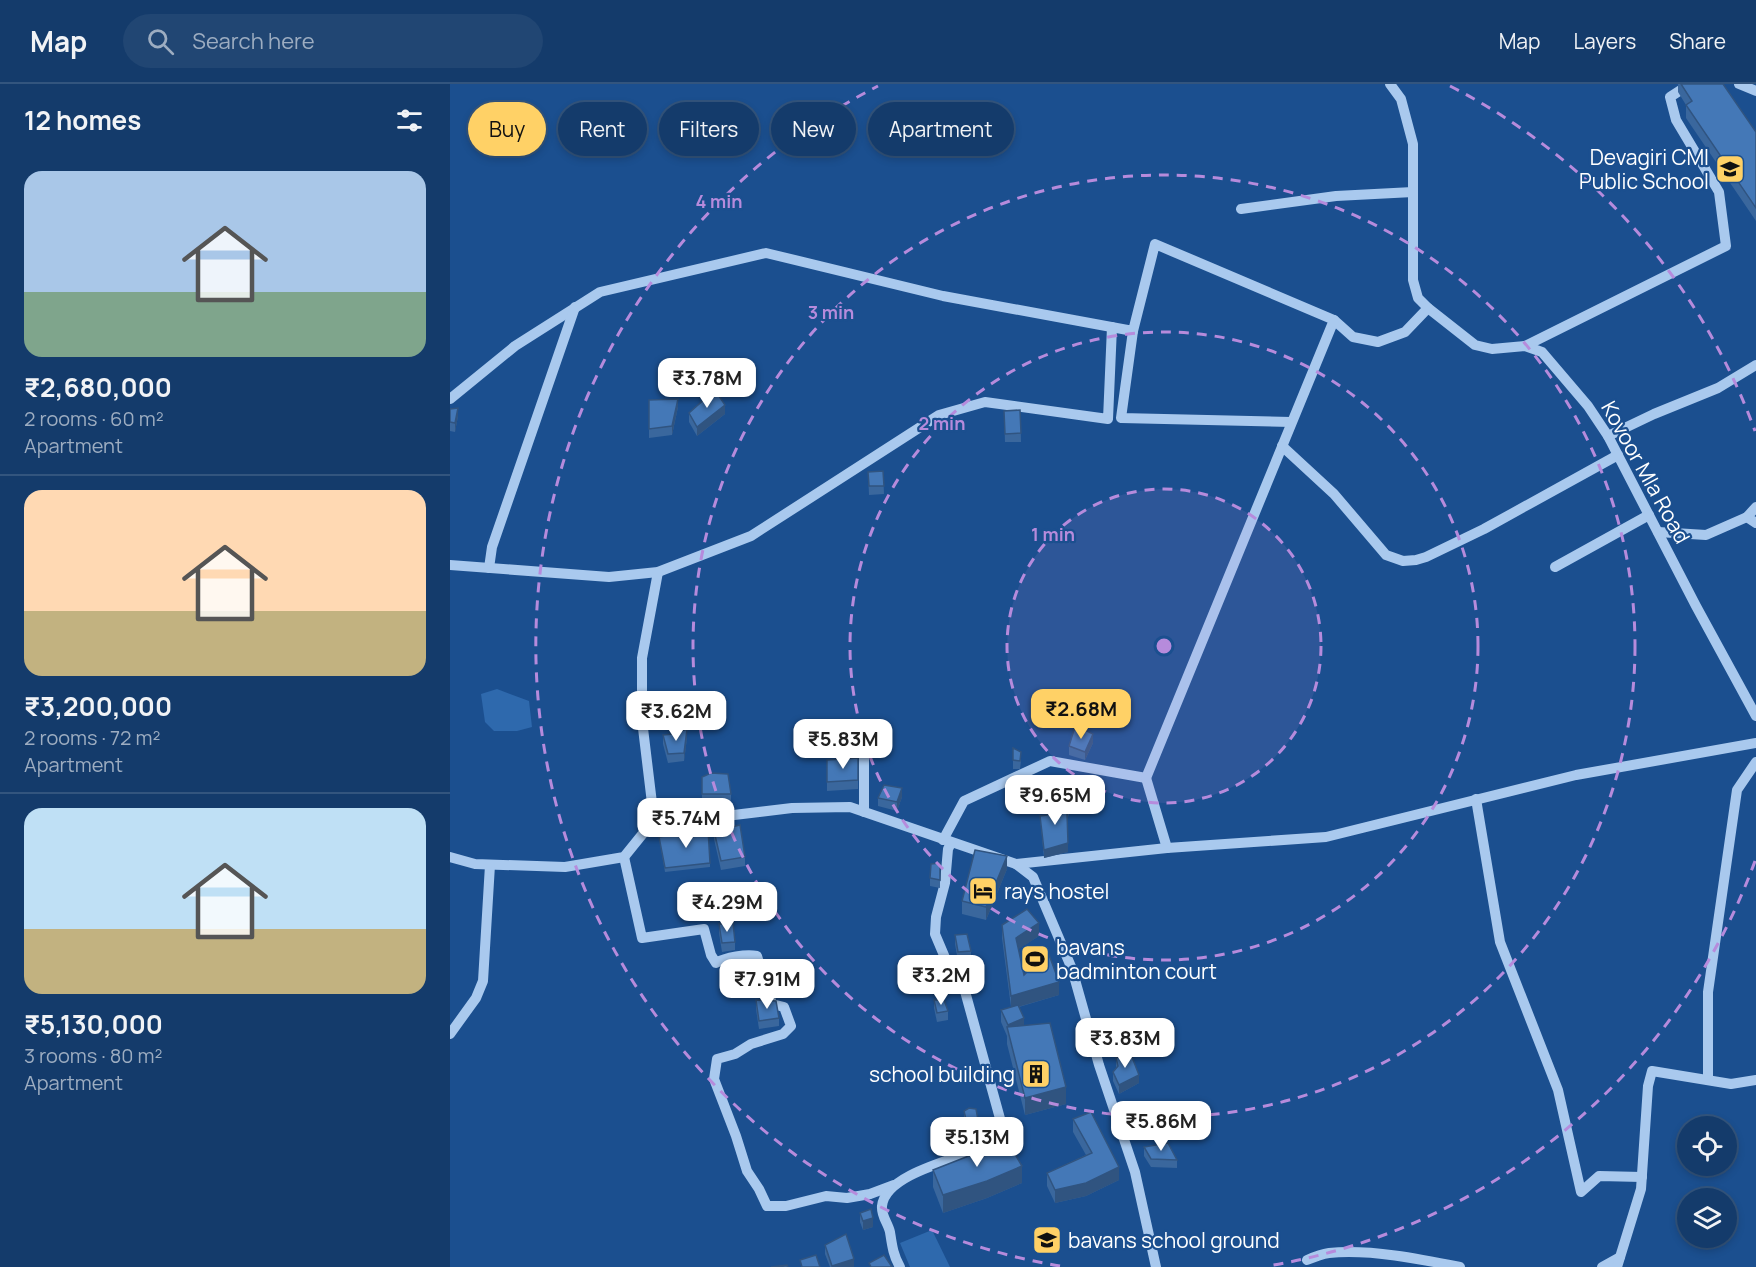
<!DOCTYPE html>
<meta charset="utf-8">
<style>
:root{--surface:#143b6b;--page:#214673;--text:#f1f3f6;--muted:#9dadc1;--line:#33557e;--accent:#ffd166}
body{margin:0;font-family:Manrope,sans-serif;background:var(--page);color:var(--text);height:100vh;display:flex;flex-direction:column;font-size:22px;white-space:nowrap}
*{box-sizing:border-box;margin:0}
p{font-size:20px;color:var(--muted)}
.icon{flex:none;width:33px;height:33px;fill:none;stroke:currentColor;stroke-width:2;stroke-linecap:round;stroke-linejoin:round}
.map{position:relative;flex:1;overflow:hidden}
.side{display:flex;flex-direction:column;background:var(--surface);width:450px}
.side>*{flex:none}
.top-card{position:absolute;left:18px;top:18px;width:570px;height:54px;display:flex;gap:12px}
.tools{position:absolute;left:1227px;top:1032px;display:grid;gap:12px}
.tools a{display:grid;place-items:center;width:60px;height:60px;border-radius:50%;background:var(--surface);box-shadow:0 3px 9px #0003,0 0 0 2px var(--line);font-size:30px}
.price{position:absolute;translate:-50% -51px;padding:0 14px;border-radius:12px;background:#fff;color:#222;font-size:20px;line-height:39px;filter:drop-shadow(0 2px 3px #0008)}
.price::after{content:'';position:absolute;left:50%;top:36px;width:18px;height:14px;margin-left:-9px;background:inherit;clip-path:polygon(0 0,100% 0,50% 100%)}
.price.selected{background:var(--accent);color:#111}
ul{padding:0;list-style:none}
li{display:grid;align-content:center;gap:12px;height:318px;padding:0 24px}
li+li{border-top:2px solid var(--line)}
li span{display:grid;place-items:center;height:186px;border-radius:18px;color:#555}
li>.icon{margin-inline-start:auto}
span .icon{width:108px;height:108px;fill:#fffc;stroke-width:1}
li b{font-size:26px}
h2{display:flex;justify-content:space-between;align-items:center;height:72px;padding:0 24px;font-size:26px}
.chip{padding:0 21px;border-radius:27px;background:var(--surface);box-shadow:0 3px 9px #0003,0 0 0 2px var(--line);font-size:21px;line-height:54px}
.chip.selected{background:var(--accent);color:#111}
header{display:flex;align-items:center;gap:36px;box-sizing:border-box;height:84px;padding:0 30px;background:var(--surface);border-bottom:2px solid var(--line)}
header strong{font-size:28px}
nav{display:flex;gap:33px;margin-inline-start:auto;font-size:21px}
.search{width:420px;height:54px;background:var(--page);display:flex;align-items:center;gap:15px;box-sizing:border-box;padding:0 21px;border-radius:33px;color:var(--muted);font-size:22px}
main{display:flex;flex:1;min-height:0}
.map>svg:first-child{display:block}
</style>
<header>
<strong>Map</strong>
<div class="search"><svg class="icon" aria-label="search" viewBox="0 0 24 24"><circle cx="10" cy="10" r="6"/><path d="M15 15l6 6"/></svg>Search here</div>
<nav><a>Map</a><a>Layers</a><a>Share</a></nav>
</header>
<main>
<section class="side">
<h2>12 homes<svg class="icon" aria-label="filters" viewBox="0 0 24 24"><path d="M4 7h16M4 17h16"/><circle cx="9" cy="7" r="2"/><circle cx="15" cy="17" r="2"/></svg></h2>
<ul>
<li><span style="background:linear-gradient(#a9c7e8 65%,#7fa58c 0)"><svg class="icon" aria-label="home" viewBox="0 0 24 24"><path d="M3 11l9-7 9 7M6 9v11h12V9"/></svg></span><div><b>₹2,680,000</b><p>2 rooms · 60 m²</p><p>Apartment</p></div></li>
<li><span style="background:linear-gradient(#ffd9b3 65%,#c2b280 0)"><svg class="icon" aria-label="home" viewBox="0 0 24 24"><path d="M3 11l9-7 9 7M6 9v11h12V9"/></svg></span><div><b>₹3,200,000</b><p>2 rooms · 72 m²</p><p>Apartment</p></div></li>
<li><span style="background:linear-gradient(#bfe0f5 65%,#c2b280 0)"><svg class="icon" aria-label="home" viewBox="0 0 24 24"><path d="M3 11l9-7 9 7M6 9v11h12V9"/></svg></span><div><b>₹5,130,000</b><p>3 rooms · 80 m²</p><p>Apartment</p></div></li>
</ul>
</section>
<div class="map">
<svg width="1306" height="1183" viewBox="0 0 1306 1183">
<rect width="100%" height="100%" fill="#1b4f8f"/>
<g fill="#2e69ad">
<path d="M47 605 79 617 82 643 67 647H44L35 638 31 610Z"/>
<path d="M590 861 598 881 577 893 574 869Z"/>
<path d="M482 1146 500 1183H460L450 1159Z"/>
</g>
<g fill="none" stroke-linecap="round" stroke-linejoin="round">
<g stroke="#a9c9ee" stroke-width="10">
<path d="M940 0 951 15 963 60V196L968 214 978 224 1025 261 1042 265 1075 262 1092 268 1138 322 1158 352 1246 522 1306 632"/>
<path d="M1289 0 1306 7"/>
<path d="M791 125 886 112 963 108"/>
<path d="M884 236 903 253 928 258 955 248 978 224"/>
<path d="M683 247 671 334 841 338"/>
<path d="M1075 262 1276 162 1269 108 1226 36 1220 13 1240 0"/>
<path d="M0 315 65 262 150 208 316 169 493 212 683 247 705 160 884 236 696 694 600 677 514 717 493 756"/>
<path d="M1158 352 1204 330 1268 304 1306 281"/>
<path d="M832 362 884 410 936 471 953 477 966 476 976 473 1034 445 1168 371"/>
<path d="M1306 423 1297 433 1306 439"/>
<path d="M1208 448 1256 451 1297 433"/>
<path d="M0 481 159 493 208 488 301 452 489 331 535 318 658 335 662 243"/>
<path d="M1105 483 1199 431"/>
<path d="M39 484 42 463 125 223"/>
<path d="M414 661V728"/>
<path d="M696 694 717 764 876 753 1126 691 1306 659"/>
<path d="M1026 715 1050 858 1108 1006 1131 1108 1149 1092 1192 1093"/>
<path d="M205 744 192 636V574L208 488"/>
<path d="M0 773 25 780 115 783 174 773 195 747 226 738 342 724 400 723 566 780 583 793 622 885 649 981 685 1088 706 1183"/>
<path d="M174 773 192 854 254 845 261 871 266 879C276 873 296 870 307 872L322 920 334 923 341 942 333 950 301 960 285 970 267 975 264 995 286 1052 297 1087 309 1105 317 1122H336L376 1112 397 1114 420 1110 444 1101"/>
<path d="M566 780 717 764"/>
<path d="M0 950 26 914 33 897 40 781"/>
<path d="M1258 996V908L1287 706 1306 678"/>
<path d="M857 1176C864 1173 872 1170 879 1169 920 1165 970 1175 1010 1183"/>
<path d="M450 1183C443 1171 442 1161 440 1148 438 1139 431 1132 432 1122 436 1085 527 1072 553 1055L554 1049 513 900 496 876 485 850 486 833 495 799 498 765 501 759"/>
<path d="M1152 1183 1170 1173"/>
<path d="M1167 1183 1191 1105 1198 1002 1202 987 1281 1000 1306 996"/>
</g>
</g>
<g fill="#3a679d">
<path d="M1228 0H1273L1306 48V137L1236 34V21L1228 8Z"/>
<path d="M199 316 228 323 222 351 199 354Z"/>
<path d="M0 325 8 332 5 348 0 347Z"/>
<path d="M570 326 571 358H555L554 327Z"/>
<path d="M239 329 275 330 247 352 239 338Z"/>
<path d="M433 387 434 410 419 411 418 388Z"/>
<path d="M213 651 237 654 234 677 218 679 213 660Z"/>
<path d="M643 659 635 676 619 671V662Z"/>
<path d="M563 664 571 677 570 685H563Z"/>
<path d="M408 674V705L377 707V676Z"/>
<path d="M252 693 281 710V719H252Z"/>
<path d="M452 713 447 727 428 722V714Z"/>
<path d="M619 730 617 736 618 768 594 774 590 732Z"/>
<path d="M264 747 295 773V782L271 786 264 755Z"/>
<path d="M209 753 260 779V783L215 788Z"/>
<path d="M490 779V804L480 802V794Z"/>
<path d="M557 785 536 836 512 830V817Z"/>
<path d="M269 840 285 858V866L272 868 269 849Z"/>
<path d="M552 841 589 852 568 865 574 891 609 911 569 923 574 941 616 1020 575 1031 557 960V952L551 938V926L561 923 552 854Z"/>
<path d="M505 851 521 867V875L508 877 505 860Z"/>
<path d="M306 916 329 934V942L309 945 306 925Z"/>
<path d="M484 916 498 927V936L487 938 484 924Z"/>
<path d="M666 974 689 999 669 1010 663 997V988L666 984Z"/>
<path d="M514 1027 529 1049 518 1052 514 1035Z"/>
<path d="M623 1035 669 1096 636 1112 605 1119 597 1102V1089L636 1071 623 1048Z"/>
<path d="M694 1063 727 1076V1084L701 1083 694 1072Z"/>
<path d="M483 1086 572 1099 537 1114 493 1129 483 1103Z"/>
<path d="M410 1129 423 1143 413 1146 410 1138Z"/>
<path d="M375 1161 404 1183H380L375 1170Z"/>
</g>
<g fill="#305480">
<path d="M228 315V323L222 351V342Z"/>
<path d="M275 321V330L247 352V343Z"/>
<path d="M8 324V332L5 348V339Z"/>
<path d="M237 645V654L234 677V669Z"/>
<path d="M643 650V659L635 676V668Z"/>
<path d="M452 704V713L447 727V718Z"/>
<path d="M618 759V768L594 774V766Z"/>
<path d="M557 772V785L536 836V823Z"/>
<path d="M589 839V852L566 867V854Z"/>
<path d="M609 898V911L561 925V912Z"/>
<path d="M574 934V946L558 945V941Z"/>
<path d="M689 991V999L669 1010V1001Z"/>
<path d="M616 1003V1020L575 1031V1014Z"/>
<path d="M529 1041V1049L518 1052V1044Z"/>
<path d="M572 1082V1099L537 1114 493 1129V1111Z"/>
<path d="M669 1083V1096L636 1112 605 1119V1106Z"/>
<path d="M423 1134V1143L413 1146V1137Z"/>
<path d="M404 1175V1183H382V1182Z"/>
</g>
<g fill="#4478b7" stroke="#305480" stroke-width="1.5">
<path d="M1231 0H1273L1306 48V124L1236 21 1242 17Z"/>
<path d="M265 306 275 321 247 343 239 329Z"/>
<path d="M228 315 222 342 199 345V316Z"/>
<path d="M8 324 5 339 0 338V325Z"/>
<path d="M570 326 571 349 555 350 554 327Z"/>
<path d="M433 387 434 402H419L418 388Z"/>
<path d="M237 645 234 669 218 670 213 651 223 650Z"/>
<path d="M624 646H635L643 650 635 668 619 662Z"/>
<path d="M563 664 571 668 570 677 563 676Z"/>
<path d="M408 674V696L377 698V676Z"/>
<path d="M261 689 278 690 281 710H252V693Z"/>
<path d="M434 701 452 704 447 718 428 714Z"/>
<path d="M611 719 619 721 617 729 618 759 594 766 590 732 597 731V723Z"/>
<path d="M290 741 295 773 271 777 264 747Z"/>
<path d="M258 745 260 779 215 784 209 753Z"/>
<path d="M525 766 557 772 536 823 512 817Z"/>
<path d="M490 779V796L480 794 481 780Z"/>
<path d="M577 825 589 839 566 854 574 891 598 868 609 898 561 912 552 841Z"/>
<path d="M283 839 285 858 272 859 269 840Z"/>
<path d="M517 850 521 867 508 868 505 851Z"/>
<path d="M306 916 326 917 329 934 309 937Z"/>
<path d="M484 916H494L498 927 487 929Z"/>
<path d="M568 921 574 934 558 941 551 926Z"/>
<path d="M600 939 616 1003 575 1014 557 943Z"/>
<path d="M680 968 689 991 669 1001 663 988 668 982 666 974Z"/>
<path d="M519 1024 526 1025 529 1041 518 1044 514 1027Z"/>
<path d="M641 1028 669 1083 636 1099 605 1106 597 1089 642 1069 623 1035Z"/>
<path d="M557 1057 572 1082 537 1097 493 1111 483 1086Z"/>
<path d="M718 1059 727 1076 701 1075 694 1063Z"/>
<path d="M421 1125 423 1134 413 1137 410 1129Z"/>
<path d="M396 1150 404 1175 382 1182 375 1161Z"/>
<path d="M366 1171 370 1183H352L350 1176Z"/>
<path d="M434 1171 442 1183H421L419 1179Z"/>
<path d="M337 1181 338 1183H321Z"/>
</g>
<circle cx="714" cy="562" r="157" fill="#b68bdc" fill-opacity=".12"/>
<g fill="none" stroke="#b68bdc" stroke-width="3" stroke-dasharray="10 8">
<circle cx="714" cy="562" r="157"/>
<circle cx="714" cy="562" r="314"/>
<circle cx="714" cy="562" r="471"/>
<path d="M1305 777A629 629 0 0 1 818 1182M610 1182A629 629 0 0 1 428 2M1000 2A629 629 0 0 1 1305 347"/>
</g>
<defs>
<g id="school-square" transform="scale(1.5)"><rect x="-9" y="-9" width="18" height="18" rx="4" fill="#ffd166" stroke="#1b4f8f"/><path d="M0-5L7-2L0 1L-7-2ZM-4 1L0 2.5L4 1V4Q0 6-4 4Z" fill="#111"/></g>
<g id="hotel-square" transform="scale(1.5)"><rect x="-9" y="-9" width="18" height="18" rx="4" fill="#ffd166" stroke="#1b4f8f"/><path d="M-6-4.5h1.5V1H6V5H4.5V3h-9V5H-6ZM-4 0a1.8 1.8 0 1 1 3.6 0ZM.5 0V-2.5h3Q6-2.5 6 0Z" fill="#111"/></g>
<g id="stadium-square" transform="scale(1.5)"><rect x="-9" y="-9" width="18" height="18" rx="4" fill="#ffd166" stroke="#1b4f8f"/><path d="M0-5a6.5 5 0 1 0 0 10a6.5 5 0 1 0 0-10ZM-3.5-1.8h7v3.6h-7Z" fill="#111"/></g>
<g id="building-square" transform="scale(1.5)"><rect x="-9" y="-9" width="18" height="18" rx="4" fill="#ffd166" stroke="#1b4f8f"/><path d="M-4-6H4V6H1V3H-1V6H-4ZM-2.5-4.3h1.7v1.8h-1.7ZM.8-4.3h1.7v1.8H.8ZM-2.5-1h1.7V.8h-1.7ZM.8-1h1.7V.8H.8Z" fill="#111"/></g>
</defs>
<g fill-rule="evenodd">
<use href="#school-square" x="1280" y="85"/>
<use href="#hotel-square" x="533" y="807"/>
<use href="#stadium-square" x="585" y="875"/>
<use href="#building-square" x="586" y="990"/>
<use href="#school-square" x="597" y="1156"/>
</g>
<g text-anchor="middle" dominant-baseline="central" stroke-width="4.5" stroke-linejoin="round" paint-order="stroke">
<g font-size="21" fill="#fff" stroke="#1b4f8f" text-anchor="start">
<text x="1259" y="73" text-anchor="end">Devagiri CMI<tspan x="1259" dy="24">Public School</tspan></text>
<text x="554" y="807">rays hostel</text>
<text x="606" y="863">bavans<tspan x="606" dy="24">badminton court</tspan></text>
<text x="565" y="990" text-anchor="end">school building</text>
<text x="618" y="1156">bavans school ground</text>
</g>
<g font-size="21" fill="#fff" stroke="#1b4f8f">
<text transform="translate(1196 388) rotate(61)">Kovoor Mla Road</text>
</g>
</g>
<circle cx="714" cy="562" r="9" fill="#b68bdc" stroke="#1b4f8f" stroke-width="3"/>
<g font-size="18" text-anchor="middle" font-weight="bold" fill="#b68bdc" stroke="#1b4f8f" stroke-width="4.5" stroke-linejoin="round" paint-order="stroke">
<text x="269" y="124">4 min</text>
<text x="381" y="235">3 min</text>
<text x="492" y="346">2 min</text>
<text x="603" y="457">1 min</text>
</g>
</svg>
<div class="tools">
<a><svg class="icon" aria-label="locate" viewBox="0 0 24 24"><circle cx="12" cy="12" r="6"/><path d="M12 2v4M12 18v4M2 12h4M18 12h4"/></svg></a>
<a><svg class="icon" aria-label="layers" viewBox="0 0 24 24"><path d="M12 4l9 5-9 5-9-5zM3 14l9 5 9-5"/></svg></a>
</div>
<b class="price" style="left:257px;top:325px">₹3.78M</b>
<b class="price selected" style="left:631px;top:656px">₹2.68M</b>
<b class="price" style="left:226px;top:658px">₹3.62M</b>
<b class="price" style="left:393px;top:686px">₹5.83M</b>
<b class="price" style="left:605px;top:742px">₹9.65M</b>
<b class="price" style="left:236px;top:765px">₹5.74M</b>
<b class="price" style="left:277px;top:849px">₹4.29M</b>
<b class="price" style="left:491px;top:922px">₹3.2M</b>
<b class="price" style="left:317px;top:926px">₹7.91M</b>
<b class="price" style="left:675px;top:985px">₹3.83M</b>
<b class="price" style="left:711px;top:1068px">₹5.86M</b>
<b class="price" style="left:527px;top:1084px">₹5.13M</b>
<div class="top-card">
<a class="chip selected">Buy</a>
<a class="chip">Rent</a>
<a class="chip">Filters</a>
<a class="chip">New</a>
<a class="chip">Apartment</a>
</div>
</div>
</main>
